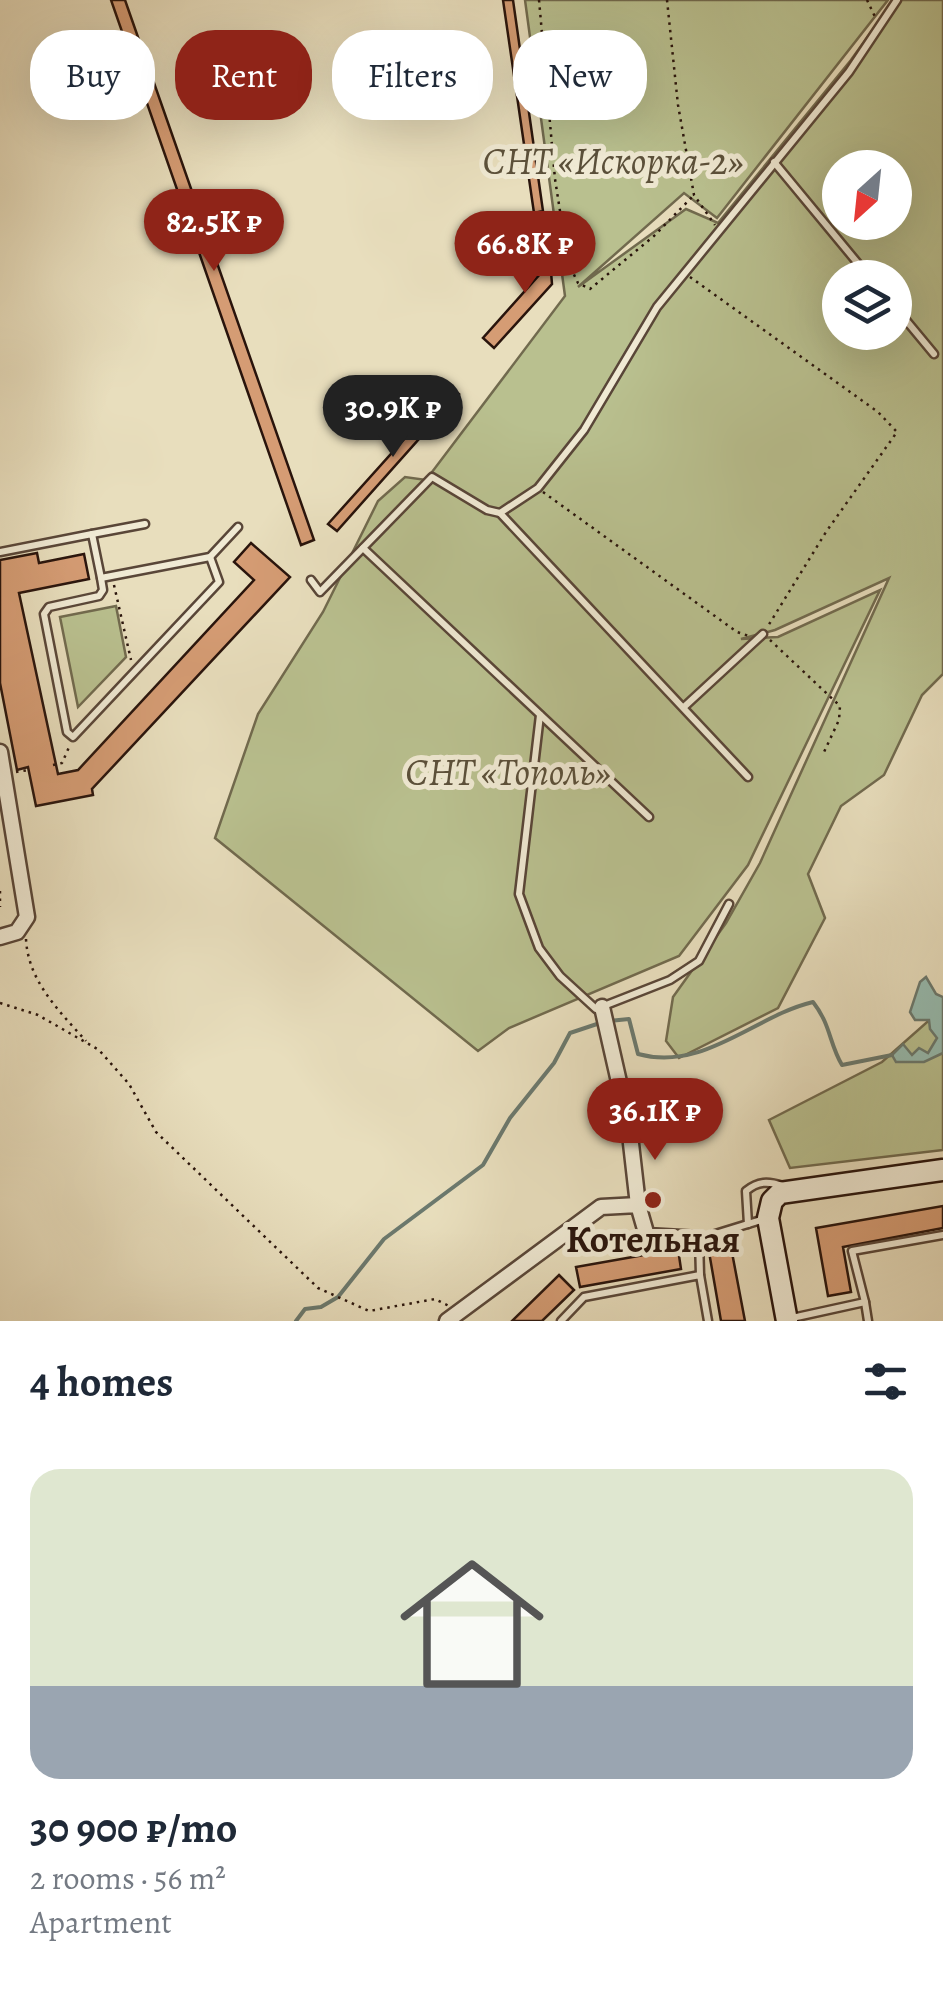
<!DOCTYPE html>
<meta charset="utf-8">
<style>
:root{--surface:#fff;--page:#f2f2f3;--text:#1f2937;--muted:#747a83;--accent:#8f2418}
body{margin:0;font-family:Alegreya,serif;background:var(--page);color:var(--text);height:100vh;display:flex;flex-direction:column;font-size:38px;white-space:nowrap}
*{box-sizing:border-box;margin:0}
p{font-size:32px;color:var(--muted)}
.icon{flex:none;width:55px;height:55px;fill:none;stroke:currentColor;stroke-width:2;stroke-linecap:round;stroke-linejoin:round}
.map{position:relative;height:1321px;overflow:hidden}
.drawer{display:flex;flex-direction:column;background:var(--surface);flex:1}
.drawer>*{flex:none}
.banner{position:absolute;left:30px;top:30px;width:885px;height:90px;display:flex;gap:20px}
.needle{width:65px;rotate:207deg}
.fabs{position:absolute;left:822px;top:150px;display:grid;gap:20px}
.fabs a{display:grid;place-items:center;width:90px;height:90px;border-radius:50%;background:var(--surface);box-shadow:0 10px 40px #0002;font-size:50px}
.price{position:absolute;translate:-50% -85px;padding:0 22px;border-radius:35px;background:var(--accent);color:#fff;font-size:32px;line-height:65px;filter:drop-shadow(0 2px 5px #0008)}
.price::after{content:'';position:absolute;left:50%;top:60px;width:30px;height:22px;margin-left:-15px;background:inherit;clip-path:polygon(0 0,100% 0,50% 100%)}
.price.selected{background:#222;color:#fff}
ul{padding:0;list-style:none}
li{display:grid;align-content:center;gap:20px;height:530px;padding:0 30px}
li span{display:grid;place-items:center;height:310px;border-radius:30px;color:#555}
li>.icon{margin-inline-start:auto}
span .icon{width:180px;height:180px;fill:#fffc;stroke-width:1}
li b{font-size:42px}
h2{display:flex;justify-content:space-between;align-items:center;height:120px;padding:0 30px;font-size:42px}
.chip{padding:0 35px;border-radius:40px;background:var(--surface);box-shadow:0 10px 40px #0002;font-size:35px;line-height:90px}
.chip.selected{background:var(--accent);color:#fff}
.map>svg:first-child{display:block}
</style>
<div class="map">
<svg width="943" height="1321" viewBox="0 0 943 1321">
<rect width="100%" height="100%" fill="#e8debd"/>
<filter id="stains"><feTurbulence type="fractalNoise" baseFrequency=".002" numOctaves="4"/><feColorMatrix values="0 0 0 0 .2 0 0 0 0 .09 0 0 0 0 .02 0 0 0 .5 -.17"/></filter>
<radialGradient id="worn" r=".72"><stop offset=".6" stop-color="#630" stop-opacity="0"/><stop offset="1" stop-color="#630" stop-opacity=".3"/></radialGradient>
<g fill="#b9c08f" stroke="#716a4e" stroke-width="2.5" fill-rule="evenodd">
<path d="M525 0H888L717 218 684 193 578 287 686 209 718 223 851 60 894 0H943V674L922 695 884 775 841 806 808 874 825 918 778 1008 679 1058 666 1041 673 997 726 923 760 863 889 578 775 630 741 639 778 637 880 590 748 865 679 956 509 1028 478 1051 215 838 258 714 323 612 378 501 405 477 426 480 565 296ZM840 168H895V222H840ZM840 278H895V332H840Z"/>
<path d="M116 606 126 657 78 707 60 617Z"/>
<path d="M943 1008V1150L790 1168 769 1120 882 1062Z"/>
</g>
<path fill="#97bcb0" stroke="#6b796e" stroke-width="2.5" d="M926 977 936 994 943 997V1053L924 1062H896L892 1055 903 1044 912 1055 919 1048 928 1053 937 1038 930 1029 929 1020H915L910 1012 920 982Z"/>
<g fill="none" stroke-linecap="round" stroke-linejoin="round">
<g stroke="#6b796e" stroke-width="4">
<path d="M609 1021 629 1019 638 1054C704 1072 754 1016 813 1002 831 1025 829 1043 842 1065L892 1055"/>
<path d="M296 1321 305 1309 321 1307 338 1297 384 1239 483 1165 510 1118 554 1063 570 1033 600 1023"/>
</g>
</g>
<g fill="#d59c74" stroke="#29140c" stroke-width="2.5">
<path d="M111 0H125L314 540 301 545Z"/>
<path d="M503 0H513L543 211 534 213Z"/>
<path d="M548 235 552 284 494 348 483 338 540 274 536 236Z"/>
<path d="M451 387 459 394 337 531 328 524Z"/>
<path d="M251 543 290 577 92 789 93 795 36 806 28 767 17 770 0 683V560L37 553 39 563 84 554 89 579 19 593 58 774 78 770 254 580 234 562Z"/>
<path d="M943 1206V1228L843 1247 851 1292 828 1296 816 1228Z"/>
<path d="M730 1242 745 1321H721L708 1246Z"/>
<path d="M678 1249 681 1269 580 1287 576 1267Z"/>
<path d="M559 1275 574 1290 542 1321H512Z"/>
</g>
<g fill="none" stroke-linecap="round" stroke-linejoin="round">
<g stroke="#594638" stroke-width="11">
<g id="lane">
<path d="M774 162 870 278"/>
<path d="M895 307 934 354"/>
<path d="M500 513 748 777"/>
<path d="M92 534 145 524"/>
<path d="M363 548 649 817"/>
<path d="M0 552 92 534 101 578 210 557 238 527"/>
<path d="M101 578 103 590 99 596 49 607 44 614 67 732 73 737 219 582 210 557"/>
<path d="M311 580 320 592 432 477 487 510 500 513 538 488 584 430 657 307 849 72 897 0"/>
<path d="M684 707 763 634"/>
<path d="M540 715 519 894 539 948 560 976 596 1009 670 980 699 961 729 904"/>
<path d="M748 1224 746 1191C758 1181 768 1181 783 1186"/>
<path d="M700 1275 699 1239 764 1219"/>
<path d="M865 1302 868 1321"/>
<path d="M792 1318 865 1302 852 1251 943 1235"/>
<path d="M561 1321 584 1297 700 1275 708 1321"/>
</g>
</g>
<g stroke="#594638" stroke-width="19">
<g id="street">
<path d="M0 752 27 917 17 932 0 937"/>
<path d="M602 1007 629 1126 638 1205"/>
<path d="M447 1321 601 1207 638 1205 647 1236 699 1239"/>
</g>
</g>
<g stroke="#29140c" stroke-width="25">
<path id="secondary" d="M787 1321 768 1218 772 1201 780 1193 943 1170"/>
</g>
<g stroke="#29140c" stroke-width="2.5" stroke-dasharray="2.5 5" stroke-linecap="butt">
<path d="M539 0 555 179 568 262 578 283 590 289 654 236 694 195"/>
<path d="M667 0 678 105 694 195 715 225"/>
<path d="M867 0 876 19"/>
<path d="M690 277 878 412 897 432 826 532 768 626"/>
<path d="M543 492 737 632 749 636"/>
<path d="M114 585 131 660"/>
<path d="M770 640 840 706 839 720 824 752"/>
<path d="M53 765 62 763 70 745"/>
<path d="M16 772 29 770"/>
<path d="M0 891V907"/>
<path d="M26 939C28 981 59 1011 86 1041"/>
<path d="M0 1003 38 1015 99 1050 129 1084 156 1132 318 1288 369 1311 435 1299 449 1306"/>
</g>
<use href="#lane" stroke="#f0ead4" stroke-width="6"/>
<use href="#street" stroke="#f0ead4" stroke-width="14"/>
<use href="#secondary" stroke="#f0ead4" stroke-width="20"/>
</g>
<circle fill="#8f2418" stroke="#f0ead4" stroke-width="4" cx="653" cy="1200" r="10"/>
<g text-anchor="middle" dominant-baseline="central" stroke-width="10" stroke-linejoin="round" paint-order="stroke">
<g font-size="38" font-style="italic" fill="#5b503a" stroke="#f0ead4">
<text x="613" y="161">СНТ «Искорка-2»</text>
<text x="508" y="772">СНТ «Тополь»</text>
</g>
<g font-size="38" font-weight="bold" fill="#29140c" stroke="#f0ead4">
<text x="653" y="1239">Котельная</text>
</g>
</g>
<rect width="100%" height="100%" filter="url(#stains)"/>
<rect width="100%" height="100%" fill="url(#worn)"/>
</svg>
<div class="fabs">
<a><svg class="needle" viewBox="-14 -14 28 28"><path d="M0-13l5 13h-10z" fill="#e53935"/><path d="M0 13l5-13h-10z" fill="#747a83"/></svg></a>
<a><svg class="icon" aria-label="layers" viewBox="0 0 24 24"><path d="M12 4l9 5-9 5-9-5zM3 14l9 5 9-5"/></svg></a>
</div>
<b class="price" style="left:214px;top:274px">82.5K ₽</b>
<b class="price" style="left:525px;top:296px">66.8K ₽</b>
<b class="price selected" style="left:393px;top:460px">30.9K ₽</b>
<b class="price" style="left:655px;top:1163px">36.1K ₽</b>
<div class="banner">
<a class="chip">Buy</a>
<a class="chip selected">Rent</a>
<a class="chip">Filters</a>
<a class="chip">New</a>
</div>
</div>
<section class="drawer">
<h2>4 homes<svg class="icon" aria-label="filters" viewBox="0 0 24 24"><path d="M4 7h16M4 17h16"/><circle cx="9" cy="7" r="2"/><circle cx="15" cy="17" r="2"/></svg></h2>
<ul>
<li><span style="background:linear-gradient(#dfe7d0 70%,#9aa5b1 0)"><svg class="icon" aria-label="home" viewBox="0 0 24 24"><path d="M3 11l9-7 9 7M6 9v11h12V9"/></svg></span><div><b>30 900 ₽/mo</b><p>2 rooms · 56 m²</p><p>Apartment</p></div></li>
</ul>
</section>
